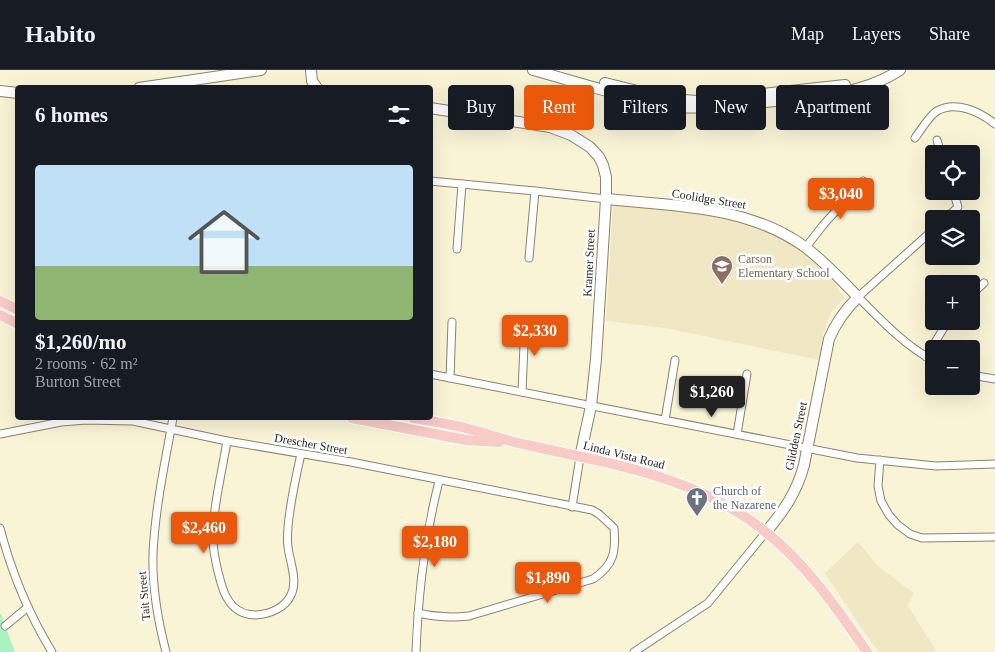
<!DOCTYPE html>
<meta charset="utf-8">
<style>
:root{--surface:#171b24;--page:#20242c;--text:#f1f3f6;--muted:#9ea1a6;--line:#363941;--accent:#ea580c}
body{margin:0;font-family:"Times New Roman",serif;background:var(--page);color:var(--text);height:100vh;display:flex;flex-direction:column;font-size:19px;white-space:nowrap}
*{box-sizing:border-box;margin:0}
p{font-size:16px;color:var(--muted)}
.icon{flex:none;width:28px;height:28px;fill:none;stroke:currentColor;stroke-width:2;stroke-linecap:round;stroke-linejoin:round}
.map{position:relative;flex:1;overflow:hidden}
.side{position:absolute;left:15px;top:15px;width:418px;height:335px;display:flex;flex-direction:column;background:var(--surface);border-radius:5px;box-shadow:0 5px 20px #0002}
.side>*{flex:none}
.top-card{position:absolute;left:448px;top:15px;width:472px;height:45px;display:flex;gap:10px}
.controls{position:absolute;left:925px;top:75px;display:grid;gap:10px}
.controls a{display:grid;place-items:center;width:55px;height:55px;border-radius:5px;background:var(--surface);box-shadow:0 5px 20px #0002;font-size:25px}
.price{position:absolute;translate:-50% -42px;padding:0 11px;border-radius:5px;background:var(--accent);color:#fff;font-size:16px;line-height:32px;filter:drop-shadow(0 1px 2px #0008)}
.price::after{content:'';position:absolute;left:50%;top:30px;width:15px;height:11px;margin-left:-8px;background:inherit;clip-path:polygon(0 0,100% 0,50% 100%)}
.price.selected{background:#222;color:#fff}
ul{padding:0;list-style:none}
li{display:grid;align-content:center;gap:10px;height:265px;padding:0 20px}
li+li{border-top:1px solid var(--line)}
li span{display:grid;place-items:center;height:155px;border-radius:5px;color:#555}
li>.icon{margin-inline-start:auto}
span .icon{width:90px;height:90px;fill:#fffc;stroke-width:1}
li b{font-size:21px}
h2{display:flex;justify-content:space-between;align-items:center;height:60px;padding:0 20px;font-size:21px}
.pill{padding:0 18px;border-radius:5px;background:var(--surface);box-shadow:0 5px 20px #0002;font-size:18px;line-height:45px}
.pill.selected{background:var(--accent);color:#fff}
header{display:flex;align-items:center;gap:30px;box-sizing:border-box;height:70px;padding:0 25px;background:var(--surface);border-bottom:1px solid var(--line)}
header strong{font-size:24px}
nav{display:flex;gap:28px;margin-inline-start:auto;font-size:18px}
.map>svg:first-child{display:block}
</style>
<header>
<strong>Habito</strong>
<nav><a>Map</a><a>Layers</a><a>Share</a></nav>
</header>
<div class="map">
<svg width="995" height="582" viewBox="0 0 995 582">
<rect width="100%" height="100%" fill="#faf4d7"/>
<g fill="#f0e8c5">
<path d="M613 134 639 135 743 148 796 174 827 203 845 228 831 242 823 264 819 290 665 258 606 251Z"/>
<path d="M858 472 879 497 914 523 908 536 937 582H879L860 556 825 503Z"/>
</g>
<path fill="#abf2c2" d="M0 544H1L15 582H0Z"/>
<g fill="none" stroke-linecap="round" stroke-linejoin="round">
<g stroke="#8a846a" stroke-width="9">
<g id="street">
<path d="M915 68C920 61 930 45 937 41 956 30 980 42 995 54"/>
<path d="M937 70 941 84"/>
<path d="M430 111 535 121 606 129"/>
<path d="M945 149 958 137 953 121"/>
<path d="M934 159 858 227C882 251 904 275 934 291"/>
<path d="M806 177 824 154 863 111"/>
<path d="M457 179 462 114"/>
<path d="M529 188 535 121"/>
<path d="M971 225 984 213"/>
<path d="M926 287 948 251"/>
<path d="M430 304 857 388 936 396 995 394"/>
<path d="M971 305 995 309"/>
<path d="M450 308 452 252"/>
<path d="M522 322 525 251"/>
<path d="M665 350 675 290"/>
<path d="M0 364 61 352 86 350 133 351 227 371 351 392 592 440 599 444 614 458C616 482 614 495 593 509L469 546C451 548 435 547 418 543"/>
<path d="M737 364 747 304"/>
<path d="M227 371C222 402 212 441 213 472 214 486 217 499 221 513 226 531 235 545 256 545 270 544 285 538 291 525 298 510 290 493 288 477 285 456 296 406 301 384"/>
<path d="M880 390 878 416 881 431 889 445 898 455 910 464 922 468 995 467"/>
<path d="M572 437 580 387"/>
<path d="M0 458C11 501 29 544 52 582"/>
<path d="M5 556 28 537"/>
<path d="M166 582C158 551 152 516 153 484 155 439 165 392 173 348"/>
<path d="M416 582C418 525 425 467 439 411"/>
<path d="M634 582 708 533 766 462"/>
</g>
</g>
<g stroke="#8a846a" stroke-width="12">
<g id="secondary">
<path d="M311 0 312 11 317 18"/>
<path d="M533 0C577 12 621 27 665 35 698 41 731 35 764 32 809 27 861 26 900 0"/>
<path d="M605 13 670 29 697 31 845 15"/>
<path d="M139 18 261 0"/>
<path d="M0 21 18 23"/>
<path d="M430 38 550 57 571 65 590 77 599 87 603 95 606 107V129L596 289 591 336 580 387"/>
<path d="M606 129C674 136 747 135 805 177 824 191 841 210 858 227 845 240 836 252 829 269L804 395C797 422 783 442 766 462"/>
</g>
</g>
<g stroke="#fff" stroke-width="12">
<g id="primary">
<path d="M0 231 18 240"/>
<path d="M0 245 18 254"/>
<path d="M352 348 466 370 499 372"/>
<path d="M413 348C431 351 450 354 469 359 488 364 507 371 527 375 612 394 697 406 767 463 808 496 837 539 867 582"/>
</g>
</g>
<use href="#street" stroke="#fff" stroke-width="7"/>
<use href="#secondary" stroke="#fff" stroke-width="10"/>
<use href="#primary" stroke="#f8cbc7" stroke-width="10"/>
</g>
<defs>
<g id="school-pin" transform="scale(1.125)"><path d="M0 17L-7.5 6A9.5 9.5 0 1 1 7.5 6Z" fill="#8d6e63" stroke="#fff"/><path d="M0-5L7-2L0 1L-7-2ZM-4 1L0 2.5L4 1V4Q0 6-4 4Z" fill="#fff"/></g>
<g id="church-pin" transform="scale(1.125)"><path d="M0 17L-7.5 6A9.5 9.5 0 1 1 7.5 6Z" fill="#6b7280" stroke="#fff"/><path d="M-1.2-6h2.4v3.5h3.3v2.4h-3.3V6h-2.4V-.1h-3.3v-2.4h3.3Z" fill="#fff"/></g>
</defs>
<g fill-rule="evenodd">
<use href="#school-pin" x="722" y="196"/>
<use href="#church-pin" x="697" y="428"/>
</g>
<g text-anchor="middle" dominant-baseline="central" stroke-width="5" stroke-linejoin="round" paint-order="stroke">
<g font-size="12" fill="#29261c" stroke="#fff">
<text transform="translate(709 129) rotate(9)">Coolidge Street</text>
<text transform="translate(589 193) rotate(-87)">Kramer Street</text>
<text transform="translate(796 366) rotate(-78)">Glidden Street</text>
<text transform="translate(311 374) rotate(10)">Drescher Street</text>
<text transform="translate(624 385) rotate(14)">Linda Vista Road</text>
<text transform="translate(144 526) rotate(-95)">Tait Street</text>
</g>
<g font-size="12" fill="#785e54" stroke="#fff" text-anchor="start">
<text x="738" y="189">Carson<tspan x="738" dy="14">Elementary School</tspan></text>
</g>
<g font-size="12" fill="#5b616d" stroke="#fff" text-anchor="start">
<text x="713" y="421">Church of<tspan x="713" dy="14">the Nazarene</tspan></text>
</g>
</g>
</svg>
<div class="controls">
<a><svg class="icon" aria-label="locate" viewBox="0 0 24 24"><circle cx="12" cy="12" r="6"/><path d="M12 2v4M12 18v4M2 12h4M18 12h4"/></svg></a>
<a><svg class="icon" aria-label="layers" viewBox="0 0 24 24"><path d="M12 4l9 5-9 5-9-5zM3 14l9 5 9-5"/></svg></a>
<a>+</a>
<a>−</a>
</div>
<b class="price" style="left:841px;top:150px">$3,040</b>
<b class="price" style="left:535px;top:287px">$2,330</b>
<b class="price selected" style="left:712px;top:348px">$1,260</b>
<b class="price" style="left:204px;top:484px">$2,460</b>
<b class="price" style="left:435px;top:498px">$2,180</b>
<b class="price" style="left:548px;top:534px">$1,890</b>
<div class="top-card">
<a class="pill">Buy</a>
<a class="pill selected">Rent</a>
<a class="pill">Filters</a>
<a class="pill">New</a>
<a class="pill">Apartment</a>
</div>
<section class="side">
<h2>6 homes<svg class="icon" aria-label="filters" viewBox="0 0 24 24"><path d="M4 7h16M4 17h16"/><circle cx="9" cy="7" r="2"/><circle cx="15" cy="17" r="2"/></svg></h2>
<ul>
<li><span style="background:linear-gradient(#bfe0f5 65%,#8fb573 0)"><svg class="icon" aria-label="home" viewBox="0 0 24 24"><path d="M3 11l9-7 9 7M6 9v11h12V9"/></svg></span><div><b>$1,260/mo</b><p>2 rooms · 62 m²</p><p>Burton Street</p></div></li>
</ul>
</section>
</div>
